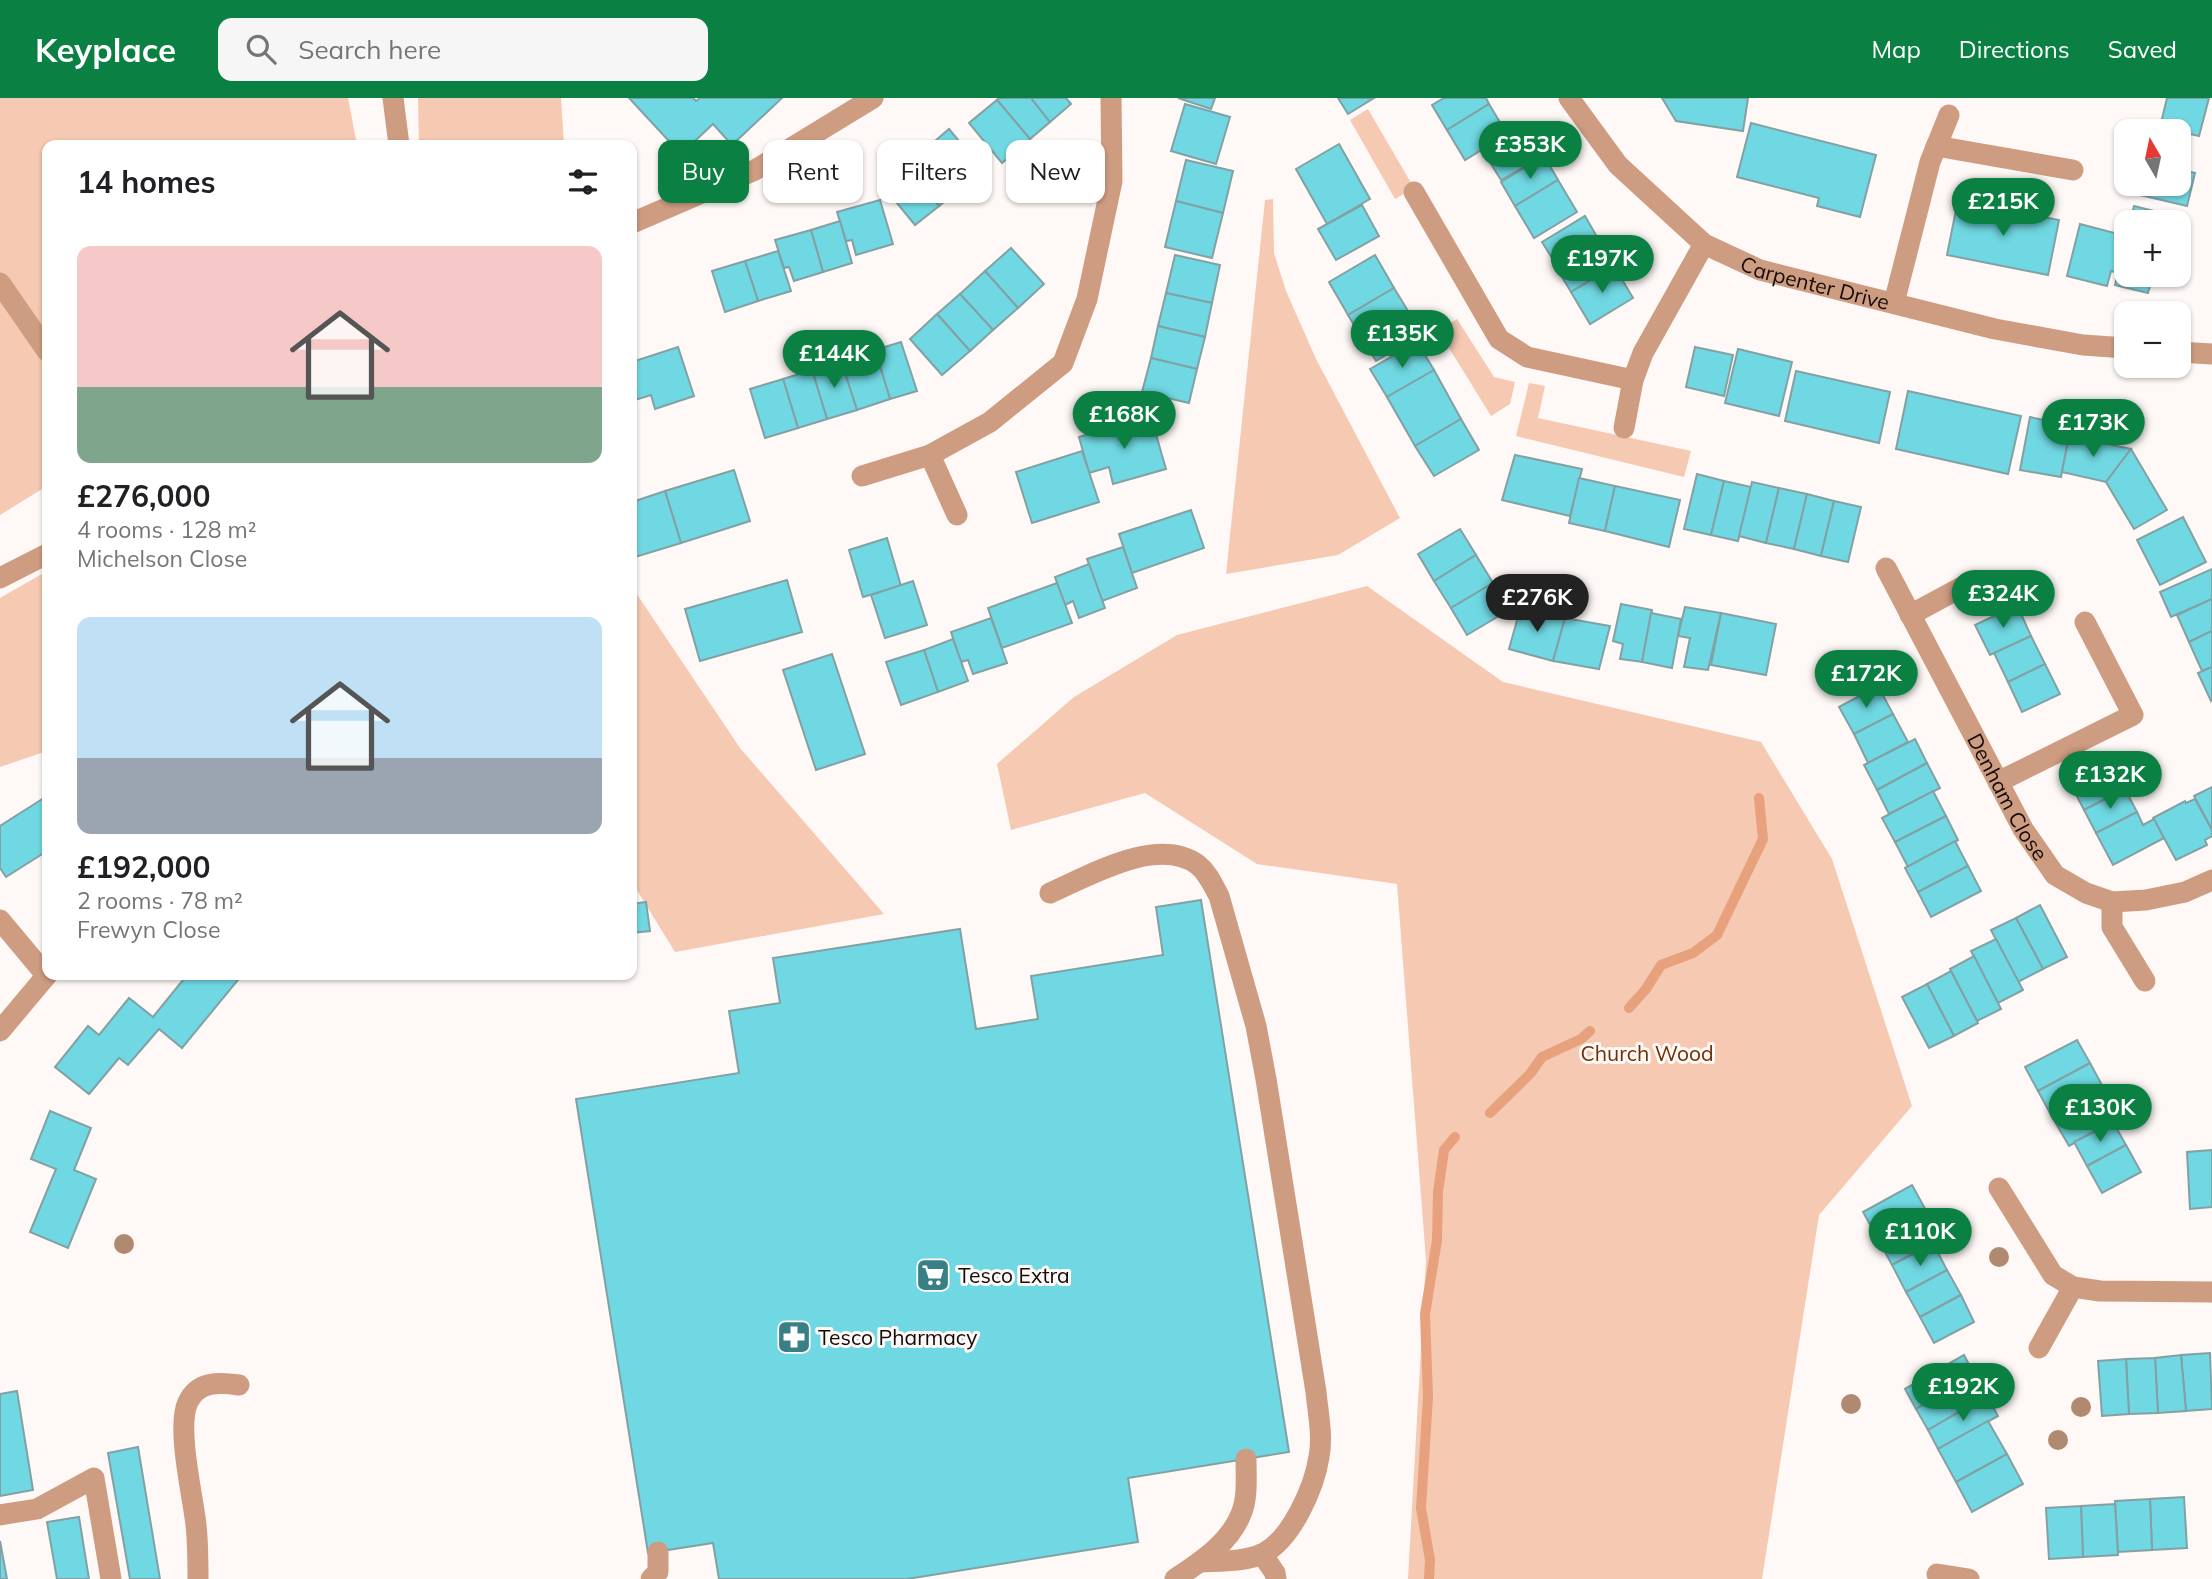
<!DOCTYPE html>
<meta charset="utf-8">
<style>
:root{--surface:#fff;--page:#f6f6f6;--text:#202124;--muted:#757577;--accent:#0b8043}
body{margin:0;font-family:Mulish,sans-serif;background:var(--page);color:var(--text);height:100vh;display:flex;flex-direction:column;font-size:26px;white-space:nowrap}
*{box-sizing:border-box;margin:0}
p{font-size:23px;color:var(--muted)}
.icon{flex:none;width:38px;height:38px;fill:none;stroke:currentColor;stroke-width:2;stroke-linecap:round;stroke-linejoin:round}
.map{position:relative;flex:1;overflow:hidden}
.sheet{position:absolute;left:42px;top:42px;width:595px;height:840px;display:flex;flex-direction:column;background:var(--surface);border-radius:14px;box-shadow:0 2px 5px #0004}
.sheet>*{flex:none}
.guide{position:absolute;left:658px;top:42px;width:665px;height:63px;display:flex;gap:14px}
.needle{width:46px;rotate:351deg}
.tools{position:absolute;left:2114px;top:21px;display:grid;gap:14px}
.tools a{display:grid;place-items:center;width:77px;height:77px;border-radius:14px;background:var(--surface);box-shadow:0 2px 5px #0004;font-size:35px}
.price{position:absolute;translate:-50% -60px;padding:0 16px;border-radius:24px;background:var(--accent);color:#fff;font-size:23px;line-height:46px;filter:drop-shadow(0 2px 4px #0008)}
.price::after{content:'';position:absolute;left:50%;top:42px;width:21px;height:16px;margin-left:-10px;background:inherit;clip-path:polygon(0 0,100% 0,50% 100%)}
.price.selected{background:#222;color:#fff}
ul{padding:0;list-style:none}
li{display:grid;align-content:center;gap:14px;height:371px;padding:0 35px}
li span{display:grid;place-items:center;height:217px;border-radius:14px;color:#555}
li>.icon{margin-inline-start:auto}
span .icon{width:126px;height:126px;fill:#fffc;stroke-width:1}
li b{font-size:30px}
h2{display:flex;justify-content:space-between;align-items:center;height:84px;padding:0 35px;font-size:30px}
.chip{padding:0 24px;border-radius:14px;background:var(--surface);box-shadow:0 2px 5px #0004;font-size:24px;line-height:63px}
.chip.selected{background:var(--accent);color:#fff}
header{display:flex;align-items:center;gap:42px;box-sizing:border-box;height:98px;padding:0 35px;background:var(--accent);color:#fff}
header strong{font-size:33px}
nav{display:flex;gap:38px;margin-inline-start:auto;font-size:24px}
.search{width:490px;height:63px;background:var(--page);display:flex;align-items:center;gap:18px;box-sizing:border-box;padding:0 24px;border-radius:14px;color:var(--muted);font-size:26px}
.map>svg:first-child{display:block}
</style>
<header>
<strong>Keyplace</strong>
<div class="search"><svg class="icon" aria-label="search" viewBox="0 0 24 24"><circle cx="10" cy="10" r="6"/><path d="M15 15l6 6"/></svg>Search here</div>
<nav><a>Map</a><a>Directions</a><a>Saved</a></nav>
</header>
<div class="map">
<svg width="2212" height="1481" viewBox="0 0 2212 1481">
<rect width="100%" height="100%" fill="#fef8f6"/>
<g fill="#f5c9b2">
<path d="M0 0H348L357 47H47V388L0 417Z"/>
<path d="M418 0H561L564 47H419Z"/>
<path d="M1368 11 1414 90 1395 101 1350 22Z"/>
<path d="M1273 101 1274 155 1286 193 1316 261 1400 420 1338 457 1226 476 1265 102Z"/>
<path d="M1457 221 1494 279 1515 284 1510 306 1491 318 1438 232Z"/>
<path d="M1529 285 1545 288 1538 320 1691 353 1684 379 1516 338Z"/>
<path d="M47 473V653L0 669V500Z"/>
<path d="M1367 488 1503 584 1761 644 1832 761 1912 1008 1819 1117 1762 1481H1408L1426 1162 1397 786 1257 766 1145 695 1011 732 997 666 1074 599 1177 537Z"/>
<path d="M632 489 740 650 884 816 675 854 632 784Z"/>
</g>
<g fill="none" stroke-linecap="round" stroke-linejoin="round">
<g stroke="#e7a17c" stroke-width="10">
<path d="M1629 910 1646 891 1661 867 1693 855 1717 837 1763 741 1759 700"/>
<path d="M1490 1015 1530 976 1542 959 1581 941 1590 933"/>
<path d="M1429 1481 1430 1462 1421 1410 1428 1299 1425 1216 1437 1142 1438 1094 1444 1052 1455 1039"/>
</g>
</g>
<g fill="#70d8e2" stroke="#82a1a4" stroke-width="2">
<path d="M629 0H693L696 3 700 0H782L732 47 713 26 681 56Z"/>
<path d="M999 0H1031L1050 24 1030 41 997 2Z"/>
<path d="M1031 0H1066L1071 6 1050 24Z"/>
<path d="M1178 0H1215L1211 11Z"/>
<path d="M1338 0H1374L1348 16Z"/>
<path d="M1444 0H1486L1489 6 1447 32 1432 7Z"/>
<path d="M1662 0H1748L1743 33 1676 23Z"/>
<path d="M2167 0H2209L2199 38 2160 29Z"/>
<path d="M997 2 1030 41 1002 65 969 25Z"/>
<path d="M1185 6 1230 19 1216 66 1171 53Z"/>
<path d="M1489 6 1507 36 1465 62 1447 32Z"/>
<path d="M1751 25 1876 57 1860 119 1817 108 1819 100 1737 79Z"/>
<path d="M949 31 982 71 962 89 928 49Z"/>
<path d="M1529 33 1544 58 1501 82 1486 58Z"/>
<path d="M1339 46 1370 101 1327 126 1296 71Z"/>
<path d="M928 49 962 89 939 108 905 68Z"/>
<path d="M1544 58 1558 82 1515 108 1501 84Z"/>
<path d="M1186 62 1233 73 1223 115 1176 103Z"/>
<path d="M905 68 939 108 915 127 882 87Z"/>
<path d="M2179 71 2195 75 2187 108 2136 96 2139 86H2179Z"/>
<path d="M1558 82 1577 114 1534 140 1515 108Z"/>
<path d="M880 102 893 146 856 157 852 142 846 143 837 114Z"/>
<path d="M1958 102 2059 122 2048 177 1947 157Z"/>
<path d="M1176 103 1223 115 1212 160 1165 149Z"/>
<path d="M1362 107 1379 138 1336 162 1318 131Z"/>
<path d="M2134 108 2182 120 2179 131V124H2130Z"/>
<path d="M1585 118 1600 144 1557 168 1542 144Z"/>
<path d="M840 123 852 165 823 174 811 132Z"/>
<path d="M2080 126 2126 138V177H2153L2148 195 2115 187 2118 175 2111 173 2107 188 2067 178Z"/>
<path d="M811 132 823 174 794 183 789 169 784 170 775 142Z"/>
<path d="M1600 144 1614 168 1571 194 1556 169Z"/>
<path d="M1011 150 1044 186 1018 210 985 173Z"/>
<path d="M778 153 791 193 758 203 745 163Z"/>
<path d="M1175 157 1220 167 1212 205 1166 195Z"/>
<path d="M1375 157 1394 190 1348 217 1329 184Z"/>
<path d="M745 163 758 203 725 214 712 173Z"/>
<path d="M1614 168 1633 200 1590 226 1571 194Z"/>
<path d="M985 173 1018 210 993 232 960 196Z"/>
<path d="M1394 190 1422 236 1376 263 1348 217Z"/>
<path d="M1166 195 1212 205 1205 239 1158 228Z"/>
<path d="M960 196 993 232 970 253 937 216Z"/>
<path d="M937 216 970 253 942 277 910 241Z"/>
<path d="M1158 228 1205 239 1197 271 1151 260Z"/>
<path d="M901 244 917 293 890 301 875 252Z"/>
<path d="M1417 244 1434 272 1387 299 1370 271Z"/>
<path d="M678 249 694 298 655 311 651 297 632 303V264Z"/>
<path d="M1695 249 1733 257 1724 298 1686 289Z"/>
<path d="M1738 251 1792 264 1779 318 1725 305Z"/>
<path d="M875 252 890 301 857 312 841 263Z"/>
<path d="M1151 260 1197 271 1189 305 1142 294Z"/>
<path d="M841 263 857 312 827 321 812 272Z"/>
<path d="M812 272 827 321 798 330 783 281Z"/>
<path d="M1434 272 1461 321 1415 348 1387 299Z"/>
<path d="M1796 273 1890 294 1879 345 1785 323Z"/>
<path d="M783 281 798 330 765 340 750 291Z"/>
<path d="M1908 293 2021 318 2008 376 1896 351Z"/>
<path d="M1151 319 1166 371 1113 386 1109 369 1089 375 1079 339Z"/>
<path d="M2030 319 2071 328 2061 379 2020 372Z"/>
<path d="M1461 321 1479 352 1434 378 1415 348Z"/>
<path d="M2069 338 2131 351 2106 384 2062 374Z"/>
<path d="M2131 351 2167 412 2134 431 2106 384Z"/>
<path d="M1082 353 1099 404 1032 425 1016 374Z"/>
<path d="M1515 357 1582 371 1570 418 1502 402Z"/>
<path d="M734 372 750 423 681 445 665 393Z"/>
<path d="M1697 376 1724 383 1711 437 1684 431Z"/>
<path d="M1579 380 1615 388 1605 433 1569 425Z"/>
<path d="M1724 383 1751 389 1738 443 1711 437Z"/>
<path d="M1752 384 1779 390 1766 445 1739 438Z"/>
<path d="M1615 388 1680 402 1669 449 1605 433Z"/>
<path d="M1779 390 1807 396 1794 451 1766 445Z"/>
<path d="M665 393 681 445 632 460V404Z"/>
<path d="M1807 396 1834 403 1821 458 1794 451Z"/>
<path d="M1834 403 1861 409 1848 464 1821 458Z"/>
<path d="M1191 412 1204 450 1132 475 1119 436Z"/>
<path d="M2183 419 2206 464 2160 487 2137 442Z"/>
<path d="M1460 431 1476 457 1434 483 1418 456Z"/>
<path d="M887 440 901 488 863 499 849 452Z"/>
<path d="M1123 449 1137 490 1102 503 1087 461Z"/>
<path d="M1476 457 1493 485 1451 510 1434 483Z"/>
<path d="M1089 466 1105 510 1079 520 1073 503 1065 507 1055 479Z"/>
<path d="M2212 471V501L2171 519 2160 494Z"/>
<path d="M787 482 802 534 700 563 685 511Z"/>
<path d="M913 483 927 527 885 540 871 497Z"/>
<path d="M1057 485 1072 525 1002 550 988 510Z"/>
<path d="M1493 485 1509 512 1467 537 1451 510Z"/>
<path d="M2212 501V533L2189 544 2177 517Z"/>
<path d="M1621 506 1652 512 1642 564 1620 561 1623 546 1613 543Z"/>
<path d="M2017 507 2031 538 1990 557 1975 527Z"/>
<path d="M1521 508 1565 520 1553 563 1509 551Z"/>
<path d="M1685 509 1721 515 1708 572 1684 569 1690 540 1678 538Z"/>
<path d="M1651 515 1681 521 1672 570 1642 564Z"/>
<path d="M1721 515 1776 526 1766 577 1711 567Z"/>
<path d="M991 520 1007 565 973 576 968 562 961 564 951 534Z"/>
<path d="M1565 520 1610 528 1599 571 1553 563Z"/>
<path d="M2212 533V569L2202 573 2189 544Z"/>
<path d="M2031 538 2045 566 2008 584 1994 555Z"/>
<path d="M953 541 968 583 938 594 924 552Z"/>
<path d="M924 552 938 594 901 607 886 564Z"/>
<path d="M832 556 865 656 816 672 783 572Z"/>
<path d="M2045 566 2060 596 2022 614 2008 584Z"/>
<path d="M2212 569V602L2211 603 2198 575Z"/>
<path d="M1878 588 1893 616 1854 636 1839 609Z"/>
<path d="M1893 616 1908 644 1868 665 1854 636Z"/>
<path d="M1915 641 1927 665 1877 692 1864 667Z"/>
<path d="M2108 658 2125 691 2084 712 2067 679Z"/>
<path d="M1927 665 1940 690 1889 716 1877 692Z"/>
<path d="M2212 689V732L2194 698Z"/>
<path d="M2125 691 2137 714 2096 735 2084 712Z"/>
<path d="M1933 693 1946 718 1895 744 1882 720Z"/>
<path d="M47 698V753L6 779 0 770V728Z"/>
<path d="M2195 701 2212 732V738L2205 742 2207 747 2176 762 2153 720 2185 703 2186 705Z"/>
<path d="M2137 714 2143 727 2154 721 2164 740 2113 767 2096 735Z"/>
<path d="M1946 718 1958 742 1908 769 1895 744Z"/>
<path d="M1955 743 1968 768 1918 794 1905 770Z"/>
<path d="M1968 768 1981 793 1931 819 1918 794Z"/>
<path d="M1201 802 1289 1354 1128 1380 1138 1444 907 1481H719L713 1445 648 1455 576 1001 739 975 729 913 780 905 773 860 960 831 976 931 1038 921 1031 878 1163 857 1156 809Z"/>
<path d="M646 804 650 833 632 835V806Z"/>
<path d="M2040 807 2067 859 2043 871 2016 820Z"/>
<path d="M2016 820 2043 871 2018 884 1991 832Z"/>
<path d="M1996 841 2023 892 1998 905 1971 853Z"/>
<path d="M1974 858 2001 911 1977 923 1950 871Z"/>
<path d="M1951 873 1978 925 1954 938 1927 886Z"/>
<path d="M187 877H242L182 950 159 931 128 967 119 960 89 996 55 969 88 928 99 937 129 900 153 919Z"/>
<path d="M1927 886 1954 938 1929 950 1902 899Z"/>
<path d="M2077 942 2090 965 2038 993 2025 969Z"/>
<path d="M2090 965 2103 989 2051 1017 2038 993Z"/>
<path d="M2103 989 2120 1020 2069 1048 2051 1017Z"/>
<path d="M50 1013 91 1030 74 1072 96 1081 68 1150 30 1134 56 1071 31 1061Z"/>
<path d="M2113 1024 2126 1047 2087 1068 2074 1044Z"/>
<path d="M2126 1047 2141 1074 2102 1095 2087 1068Z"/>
<path d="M2212 1052V1109L2190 1111 2187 1054Z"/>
<path d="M1912 1087 1928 1116 1879 1143 1863 1114Z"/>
<path d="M1928 1116 1941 1140 1892 1167 1879 1143Z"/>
<path d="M1933 1145 1947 1172 1906 1194 1892 1167Z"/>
<path d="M1947 1172 1961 1197 1920 1219 1906 1194Z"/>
<path d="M1961 1197 1974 1224 1934 1245 1920 1219Z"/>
<path d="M2210 1255 2212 1311 2186 1313 2181 1257Z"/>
<path d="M1964 1257 1975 1278 1916 1311 1905 1291Z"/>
<path d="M2181 1257 2186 1313 2158 1315 2155 1260Z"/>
<path d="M2155 1260 2158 1315 2129 1316 2126 1261Z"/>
<path d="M2126 1261 2129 1316 2102 1318 2098 1263Z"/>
<path d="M1975 1278 1987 1298 1928 1332 1916 1311Z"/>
<path d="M17 1293 33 1392 0 1398V1296Z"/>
<path d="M1987 1298 1998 1318 1938 1351 1928 1332Z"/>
<path d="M1988 1323 2007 1356 1956 1384 1938 1351Z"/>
<path d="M138 1349 160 1481H130L108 1355Z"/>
<path d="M2007 1356 2023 1386 1972 1414 1956 1384Z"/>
<path d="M2184 1399 2187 1450 2152 1452 2150 1401Z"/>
<path d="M2150 1401 2152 1452 2118 1454 2115 1403Z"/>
<path d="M2115 1406 2118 1457 2083 1459 2081 1408Z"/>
<path d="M2081 1408 2083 1459 2049 1461 2046 1410Z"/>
<path d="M79 1419 89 1481H57L47 1424Z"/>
<path d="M0 1443 7 1481H0Z"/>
</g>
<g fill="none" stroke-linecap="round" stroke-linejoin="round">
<g stroke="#ce9c81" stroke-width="21">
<path d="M393 0 399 47"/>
<path id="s1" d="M1569 0 1618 67 1704 146 1760 172 1995 231 2083 247 2126 250"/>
<path d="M1936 48 2073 72"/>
<path d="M1414 94 1499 241 1527 259 1633 282 1643 255 1704 146"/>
<path d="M632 125 755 72 873 0"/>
<path d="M0 185 47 253"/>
<path d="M1894 205 1930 64 1949 17"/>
<path d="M2179 254 2212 256"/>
<path d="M1624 330 1633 282"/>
<path d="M930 357 957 417"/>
<path d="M862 378 930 357 990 324 1063 265 1087 201 1112 83 1111 0"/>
<path id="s2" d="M1886 470 2023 731 2055 777 2086 795 2112 804 2146 802 2185 794 2212 782"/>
<path d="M0 480 47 456"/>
<path d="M1910 517 1962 489"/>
<path d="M1998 684 2133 617 2085 524"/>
<path d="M1050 795C1089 778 1158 737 1198 767 1208 775 1213 787 1219 798L1256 928 1266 981 1316 1294C1318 1315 1323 1338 1319 1359 1314 1390 1292 1440 1264 1455 1246 1464 1221 1463 1201 1464"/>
<path d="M2112 804V829L2145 883"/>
<path d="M0 822 46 877"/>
<path d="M0 933 47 877"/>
<path d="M1999 1090 2053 1177 2073 1189 2100 1193 2212 1194"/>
<path d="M2039 1250 2073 1189"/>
<path d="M0 1417 37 1411 94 1380 111 1481"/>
<path d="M1262 1456 1275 1475 1276 1481"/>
<path d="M1937 1476 1969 1481"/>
<path d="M198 1481C198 1463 198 1445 196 1427 193 1398 176 1329 188 1304 198 1283 219 1284 239 1287"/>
<path d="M651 1481 658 1474V1454"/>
<path d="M1175 1481C1200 1464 1230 1445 1241 1416 1248 1400 1246 1379 1246 1361"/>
</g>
</g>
<g fill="#af8a70">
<circle cx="124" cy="1146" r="10"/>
<circle cx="1999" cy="1159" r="10"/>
<circle cx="1851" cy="1306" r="10"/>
<circle cx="2081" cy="1309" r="10"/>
<circle cx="2058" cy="1342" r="10"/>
</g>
<defs>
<g id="supermarket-square" transform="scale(1.75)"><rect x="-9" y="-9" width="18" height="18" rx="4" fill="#388086" stroke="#fef8f6"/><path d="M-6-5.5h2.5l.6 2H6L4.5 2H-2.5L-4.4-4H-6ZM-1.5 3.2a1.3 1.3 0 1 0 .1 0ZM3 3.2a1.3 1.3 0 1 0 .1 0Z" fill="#fff"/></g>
<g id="pharmacy-square" transform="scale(1.75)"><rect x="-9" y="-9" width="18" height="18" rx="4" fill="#388086" stroke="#fef8f6"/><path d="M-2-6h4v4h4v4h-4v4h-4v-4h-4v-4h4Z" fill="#fff"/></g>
</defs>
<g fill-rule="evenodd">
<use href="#supermarket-square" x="933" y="1177"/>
<use href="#pharmacy-square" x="794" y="1239"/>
</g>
<g text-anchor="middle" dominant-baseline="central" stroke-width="6" stroke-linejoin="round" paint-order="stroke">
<g font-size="21" fill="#130b07" stroke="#fef8f6">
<text stroke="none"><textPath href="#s1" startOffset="318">Carpenter Drive</textPath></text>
<text stroke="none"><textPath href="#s2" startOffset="259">Denham Close</textPath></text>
</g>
<g font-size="21" fill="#6f3003" stroke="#fef8f6">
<text x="1647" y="955">Church Wood</text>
</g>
<g font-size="21" fill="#130b07" stroke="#fef8f6" text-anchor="start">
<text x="958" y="1177">Tesco Extra</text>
<text x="818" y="1239">Tesco Pharmacy</text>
</g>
</g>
</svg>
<div class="tools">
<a><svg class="needle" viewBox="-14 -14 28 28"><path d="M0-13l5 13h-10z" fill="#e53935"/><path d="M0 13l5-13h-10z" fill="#757577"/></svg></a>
<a>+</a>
<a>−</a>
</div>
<b class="price" style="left:1530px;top:83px">£353K</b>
<b class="price" style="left:2003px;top:140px">£215K</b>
<b class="price" style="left:1602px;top:197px">£197K</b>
<b class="price" style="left:1402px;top:272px">£135K</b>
<b class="price" style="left:834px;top:292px">£144K</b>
<b class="price" style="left:1124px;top:353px">£168K</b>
<b class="price" style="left:2093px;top:361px">£173K</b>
<b class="price" style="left:2003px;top:532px">£324K</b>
<b class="price selected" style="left:1537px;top:536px">£276K</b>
<b class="price" style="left:1866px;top:612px">£172K</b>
<b class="price" style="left:2110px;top:713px">£132K</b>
<b class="price" style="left:2100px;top:1046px">£130K</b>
<b class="price" style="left:1920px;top:1170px">£110K</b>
<b class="price" style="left:1963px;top:1325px">£192K</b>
<div class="guide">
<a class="chip selected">Buy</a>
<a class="chip">Rent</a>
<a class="chip">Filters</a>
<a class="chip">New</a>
</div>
<section class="sheet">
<h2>14 homes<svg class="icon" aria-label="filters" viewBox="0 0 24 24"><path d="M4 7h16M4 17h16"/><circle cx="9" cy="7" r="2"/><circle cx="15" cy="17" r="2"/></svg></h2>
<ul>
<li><span style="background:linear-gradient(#f6c9c9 65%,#7fa58c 0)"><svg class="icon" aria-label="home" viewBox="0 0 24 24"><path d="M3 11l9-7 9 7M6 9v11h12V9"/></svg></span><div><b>£276,000</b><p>4 rooms · 128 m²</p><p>Michelson Close</p></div></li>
<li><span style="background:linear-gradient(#bfe0f5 65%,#9aa5b1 0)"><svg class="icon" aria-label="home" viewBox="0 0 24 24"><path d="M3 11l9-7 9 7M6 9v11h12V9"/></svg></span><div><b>£192,000</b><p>2 rooms · 78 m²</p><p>Frewyn Close</p></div></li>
</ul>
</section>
</div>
